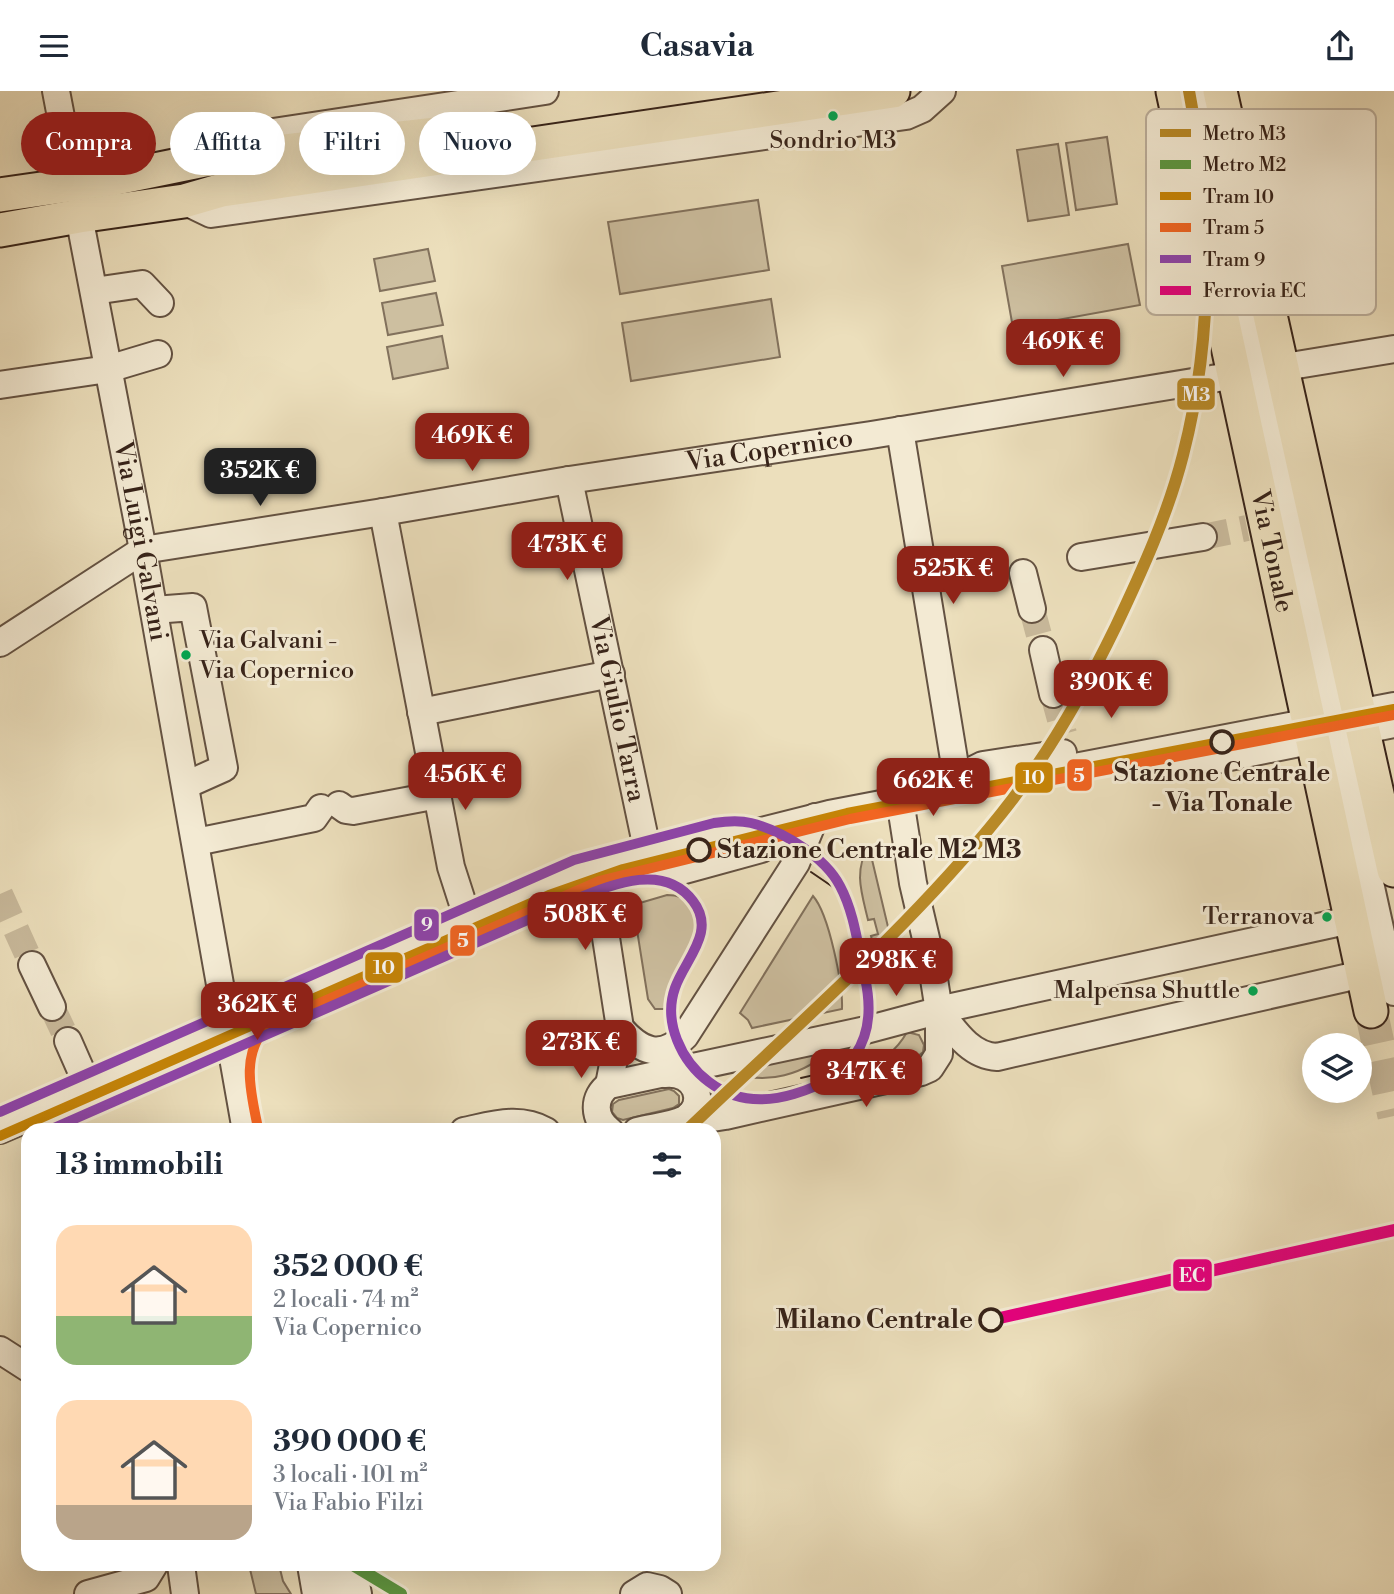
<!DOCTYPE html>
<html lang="it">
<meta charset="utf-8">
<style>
:root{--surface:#fff;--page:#f2f2f3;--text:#1f2937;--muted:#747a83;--accent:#8f2418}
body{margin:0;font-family:"Libre Bodoni",serif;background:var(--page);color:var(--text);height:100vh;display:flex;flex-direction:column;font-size:26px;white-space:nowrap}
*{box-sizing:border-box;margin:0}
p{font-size:23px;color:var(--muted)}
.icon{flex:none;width:38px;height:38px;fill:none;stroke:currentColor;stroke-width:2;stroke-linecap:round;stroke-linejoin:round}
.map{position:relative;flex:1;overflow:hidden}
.panel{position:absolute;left:21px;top:1032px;width:700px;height:448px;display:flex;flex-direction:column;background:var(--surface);border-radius:21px;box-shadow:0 7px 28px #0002}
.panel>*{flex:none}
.top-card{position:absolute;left:21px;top:21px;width:700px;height:63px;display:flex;gap:14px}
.tools{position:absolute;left:1302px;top:942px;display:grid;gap:14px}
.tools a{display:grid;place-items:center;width:70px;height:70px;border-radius:50%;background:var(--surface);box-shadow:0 7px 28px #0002;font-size:35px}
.price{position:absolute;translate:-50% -60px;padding:0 16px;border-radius:14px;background:var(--accent);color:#fff;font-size:23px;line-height:46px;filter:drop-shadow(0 2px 4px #0008)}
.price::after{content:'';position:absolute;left:50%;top:42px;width:21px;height:16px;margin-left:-10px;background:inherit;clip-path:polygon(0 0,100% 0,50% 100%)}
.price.current{background:#222;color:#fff}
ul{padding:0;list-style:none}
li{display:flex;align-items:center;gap:21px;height:175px;padding:0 35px}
li span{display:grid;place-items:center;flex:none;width:196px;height:140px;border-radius:21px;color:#555}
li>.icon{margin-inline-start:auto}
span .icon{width:84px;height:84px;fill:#fffc;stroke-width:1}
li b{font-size:30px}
h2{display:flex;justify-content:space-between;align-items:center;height:84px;padding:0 35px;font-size:30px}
.pill{padding:0 24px;border-radius:32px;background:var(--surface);box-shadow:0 7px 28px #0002;font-size:24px;line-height:63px}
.pill.current{background:var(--accent);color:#fff}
header{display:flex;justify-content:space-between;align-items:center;height:91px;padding:0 35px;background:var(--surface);font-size:32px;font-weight:800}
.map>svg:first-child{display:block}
</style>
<header><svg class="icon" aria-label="menu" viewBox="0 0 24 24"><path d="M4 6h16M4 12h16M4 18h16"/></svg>Casavia<svg class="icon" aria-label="share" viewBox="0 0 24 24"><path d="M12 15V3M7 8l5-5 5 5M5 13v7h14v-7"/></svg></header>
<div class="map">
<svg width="1394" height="1503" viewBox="0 0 1394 1503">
<rect width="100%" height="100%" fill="#ecdfbc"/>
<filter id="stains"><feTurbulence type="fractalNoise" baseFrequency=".00286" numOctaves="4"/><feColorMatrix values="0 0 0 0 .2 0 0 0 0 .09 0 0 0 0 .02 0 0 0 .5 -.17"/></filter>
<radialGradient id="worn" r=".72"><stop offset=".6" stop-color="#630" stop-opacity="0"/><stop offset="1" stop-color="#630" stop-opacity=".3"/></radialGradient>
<g fill="#cdbfa0" stroke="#82715c" stroke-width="2">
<path d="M1107 46 1117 113 1076 119 1066 52Z"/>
<path d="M1058 53 1069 124 1028 130 1017 59Z"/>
<path d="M758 109 769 179 620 203 608 131Z"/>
<path d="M1128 153 1140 214 1013 237 1002 175Z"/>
<path d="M428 158 435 190 380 200 374 168Z"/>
<path d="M436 202 443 234 388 244 382 212Z"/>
<path d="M771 208 780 266 631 290 622 232Z"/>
<path d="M442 245 448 277 393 288 387 256Z"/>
<path d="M869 756 893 857 875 861 871 845 878 843 874 828 868 829C862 803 853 779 869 756Z"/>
<path d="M667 804C677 804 685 806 692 813 715 837 684 868 675 890 672 899 671 908 670 918H655L648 908 633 814Z"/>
<path d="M813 805C829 823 843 894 842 918L752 937 748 929 740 922Z"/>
<path d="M907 941 919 944 924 954 923 961 917 966 860 980C880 972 896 961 907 941Z"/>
<path d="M831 957C807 983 764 996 731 980Z"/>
<path d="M669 998 674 1000 679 1005V1013L673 1017 623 1029 617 1027 612 1021 613 1013 619 1009Z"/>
<path d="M249 1474H279L283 1490 291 1503H256Z"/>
</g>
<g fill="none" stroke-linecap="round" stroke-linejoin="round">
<g stroke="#c8b99b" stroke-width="26" stroke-dasharray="26 13" stroke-linecap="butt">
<path d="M1203 446 1247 437"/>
<path d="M1032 518 1043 559"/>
<path d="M1053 603 1064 643"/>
<path d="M0 803 32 874"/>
<path d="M52 916 68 950"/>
</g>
<path stroke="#c8b99b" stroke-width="33" stroke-dasharray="33 17" stroke-linecap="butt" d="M1371 920 1394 1025"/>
<g stroke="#645242" stroke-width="30">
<g id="minor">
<path d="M56 0 74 94"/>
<path d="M1196 0 1394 901"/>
<path d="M225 60 273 41 545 0"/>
<path d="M184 110 211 123 906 25 922 18 942 0"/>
<path id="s1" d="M79 125 143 459 246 1040"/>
<path d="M94 200 142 193 160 212"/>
<path d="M0 294 108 278 158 263"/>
<path d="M900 339 959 699"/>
<path id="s2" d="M569 389 649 767"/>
<path d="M383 421 451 776 469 832"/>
<path d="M1081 466 1203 446"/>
<path d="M1023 482 1032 518"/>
<path d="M154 519 193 516 224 677 186 694"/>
<path id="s3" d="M0 552 143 459 383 421 569 389 871 344 1394 258"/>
<path d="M1043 559 1053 603"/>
<path d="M421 621 611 583"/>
<path d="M1155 674 1200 672 1394 633"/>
<path d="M959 699 969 681 983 674 1063 662"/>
<path d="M339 714 346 719 353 720 438 704"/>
<path d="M196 751 314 727 321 717"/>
<path d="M649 767 668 778 681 780 761 758"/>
<path d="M596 782 620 937 609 994"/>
<path d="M32 874 52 916"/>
<path d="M939 920C954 939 970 965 997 966L1345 887 1363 882 1377 869"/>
<path d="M620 937C641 961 661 969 685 945L796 772 815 726"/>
<path d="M68 950 90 1000"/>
<path d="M690 1024 706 1028 725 1025 921 981 930 977 939 963V920L931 869 913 792 900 709"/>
<path d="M0 1039 228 941 264 920 433 846 596 782 829 723 1394 615"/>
<path d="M464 1040C493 1034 519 1025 546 1040"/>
<path d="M610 1040C593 1028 592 1006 609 994L866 939 952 916 1332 833 1351 829 1367 842"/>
<path d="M637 1040C652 1036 672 1035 685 1028 708 1014 697 979 664 983"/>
<path d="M0 1259 28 1277"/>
<path d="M181 1474 185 1503"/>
<path d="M311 1474 316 1503"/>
<path d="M331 1474 337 1503"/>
<path d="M352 1474 358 1503"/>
<path d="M88 1503 146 1487 154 1474"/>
<path d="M634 1503 647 1495 660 1498 668 1503"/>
</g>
</g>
<g stroke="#372319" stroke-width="37">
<g id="major">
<path id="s4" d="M1173 0 1371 920"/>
<path d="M1220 0 1394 779"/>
<path d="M0 104 111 88 204 69 472 39"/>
<path d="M0 139 79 125 184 110 222 99 893 0"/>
</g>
</g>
<use href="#minor" stroke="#f3ead3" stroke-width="26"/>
<use href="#major" stroke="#ecdfbc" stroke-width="33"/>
<path stroke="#372319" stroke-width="2" d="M801 987C845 977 877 969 873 914L855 830 848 814 833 796 811 781"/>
<g stroke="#f3ead3" stroke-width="18">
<path id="rail-1" d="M991 1229 1394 1139"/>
</g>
<use href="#rail-1" stroke="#e5007d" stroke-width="12"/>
<g stroke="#f3ead3" stroke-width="16">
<path id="tram-1" d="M0 1045 549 804 623 778 847 722 1394 618"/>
</g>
<g stroke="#f3ead3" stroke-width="16">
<path id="tram-2" d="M258 1037C251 1002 240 964 267 935L599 790 850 728 1394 624"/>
</g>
<g stroke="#f3ead3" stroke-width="16">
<path id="tram-3" d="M0 1021 574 769 714 732C727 730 739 729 751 732 783 740 825 766 840 795 855 823 858 857 865 887 871 914 871 941 855 964 841 985 818 996 794 1003 764 1012 734 1010 709 991 681 970 663 931 675 897 685 868 717 841 693 810 663 770 609 795 571 810L47 1040"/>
</g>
<use href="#tram-1" stroke="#c78506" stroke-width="10"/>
<use href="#tram-2" stroke="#f26522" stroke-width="10"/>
<use href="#tram-3" stroke="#8e44ad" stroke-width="10"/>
<g stroke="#f3ead3" stroke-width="18">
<path id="metro-1" d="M686 1040C793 937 908 839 1001 723 1047 666 1084 601 1116 535 1142 480 1168 423 1183 364 1214 244 1212 121 1189 0"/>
</g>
<g stroke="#f3ead3" stroke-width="18">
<path id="metro-2" d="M353 1474 401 1503"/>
</g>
<use href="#metro-1" stroke="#b88927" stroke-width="12"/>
<use href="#metro-2" stroke="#5d9842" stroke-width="12"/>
</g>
<g fill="#00a651" stroke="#f3ead3" stroke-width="2.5">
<circle cx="833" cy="25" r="6"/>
<circle cx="186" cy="564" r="6"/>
<circle cx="1327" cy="826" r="6"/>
<circle cx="1253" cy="900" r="6"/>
</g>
<g fill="#f3ead3" stroke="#372319" stroke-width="3.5">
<circle cx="1222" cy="651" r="11"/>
<circle cx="699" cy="759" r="11"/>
<circle cx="991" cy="1229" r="11"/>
</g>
<g text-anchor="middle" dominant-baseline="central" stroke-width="6" stroke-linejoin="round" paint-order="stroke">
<g font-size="24" fill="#372319" stroke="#f3ead3" text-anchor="end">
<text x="833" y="50" text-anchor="middle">Sondrio M3</text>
<text x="199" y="550" text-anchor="start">Via Galvani -<tspan x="199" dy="30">Via Copernico</tspan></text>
<text x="1314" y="826">Terranova</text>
<text x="1240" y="900">Malpensa Shuttle</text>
</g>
<g font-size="26" fill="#372319" stroke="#f3ead3">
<text stroke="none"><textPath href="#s3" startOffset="805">Via Copernico</textPath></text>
<text stroke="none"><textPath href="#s1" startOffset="331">Via Luigi Galvani</textPath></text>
<text stroke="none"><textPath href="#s4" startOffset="471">Via Tonale</textPath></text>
<text stroke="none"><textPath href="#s2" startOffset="234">Via Giulio Tarra</textPath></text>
</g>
<g font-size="26" font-weight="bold" fill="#372319" stroke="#f3ead3">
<text x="1222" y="682">Stazione Centrale<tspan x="1222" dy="30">- Via Tonale</tspan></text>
<text x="717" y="759" text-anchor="start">Stazione Centrale M2 M3</text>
<text x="973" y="1229" text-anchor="end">Milano Centrale</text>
</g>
</g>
<rect x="1146" y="18" width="230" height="206" rx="10" fill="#f3ead3" stroke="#bbae9b" stroke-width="2"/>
<rect x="1160" y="38" width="31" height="8" fill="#b88927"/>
<rect x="1160" y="69" width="31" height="9" fill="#5d9842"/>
<rect x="1160" y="101" width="31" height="8" fill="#c78506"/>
<rect x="1160" y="132" width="31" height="9" fill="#f26522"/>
<rect x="1160" y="164" width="31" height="8" fill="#8e44ad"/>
<rect x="1160" y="195" width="31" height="9" fill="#e5007d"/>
<g font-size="19" fill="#372319">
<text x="1203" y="49">Metro M3</text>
<text x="1203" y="80">Metro M2</text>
<text x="1203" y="112">Tram 10</text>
<text x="1203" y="143">Tram 5</text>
<text x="1203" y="175">Tram 9</text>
<text x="1203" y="206">Ferrovia EC</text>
</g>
<g stroke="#f3ead3" stroke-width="2.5">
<rect x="1176" y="286" width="40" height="34" rx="7" fill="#b88927"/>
<rect x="1066" y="667" width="27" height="34" rx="7" fill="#f26522"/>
<rect x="1014" y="670" width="40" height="33" rx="7" fill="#c78506"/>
<rect x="413" y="817" width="27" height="34" rx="7" fill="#8e44ad"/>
<rect x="449" y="833" width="27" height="33" rx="7" fill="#f26522"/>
<rect x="364" y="860" width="40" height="33" rx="7" fill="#c78506"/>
<rect x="1172" y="1167" width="41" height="34" rx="7" fill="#e5007d"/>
</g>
<g font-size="19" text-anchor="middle" font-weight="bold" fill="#fff">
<text x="1196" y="310">M3</text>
<text x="1079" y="691">5</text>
<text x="1034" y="693">10</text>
<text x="427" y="840">9</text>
<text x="463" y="856">5</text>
<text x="384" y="883">10</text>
<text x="1192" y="1191">EC</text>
</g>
<rect width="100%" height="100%" filter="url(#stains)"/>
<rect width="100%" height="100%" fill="url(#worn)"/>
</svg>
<div class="tools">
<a><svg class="icon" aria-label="layers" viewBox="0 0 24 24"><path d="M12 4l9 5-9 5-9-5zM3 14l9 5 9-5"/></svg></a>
</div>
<b class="price" style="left:1063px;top:288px">469K €</b>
<b class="price" style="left:472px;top:382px">469K €</b>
<b class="price current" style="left:260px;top:417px">352K €</b>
<b class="price" style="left:567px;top:491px">473K €</b>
<b class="price" style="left:953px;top:515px">525K €</b>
<b class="price" style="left:1111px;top:629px">390K €</b>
<b class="price" style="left:465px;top:721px">456K €</b>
<b class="price" style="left:933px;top:727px">662K €</b>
<b class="price" style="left:585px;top:861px">508K €</b>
<b class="price" style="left:896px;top:907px">298K €</b>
<b class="price" style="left:257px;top:951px">362K €</b>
<b class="price" style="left:581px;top:989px">273K €</b>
<b class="price" style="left:866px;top:1018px">347K €</b>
<div class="top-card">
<a class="pill current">Compra</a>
<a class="pill">Affitta</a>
<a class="pill">Filtri</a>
<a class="pill">Nuovo</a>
</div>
<section class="panel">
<h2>13 immobili<svg class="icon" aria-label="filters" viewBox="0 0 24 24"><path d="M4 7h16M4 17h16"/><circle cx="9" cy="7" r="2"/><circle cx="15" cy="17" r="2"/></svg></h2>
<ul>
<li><span style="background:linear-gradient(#ffd9b3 65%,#8fb573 0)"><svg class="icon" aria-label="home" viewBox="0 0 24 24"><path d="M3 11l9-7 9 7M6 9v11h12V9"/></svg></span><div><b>352 000 €</b><p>2 locali · 74 m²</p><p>Via Copernico</p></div></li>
<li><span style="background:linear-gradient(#ffd9b3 75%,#b9a48a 0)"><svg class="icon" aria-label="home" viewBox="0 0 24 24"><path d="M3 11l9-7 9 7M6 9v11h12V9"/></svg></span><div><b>390 000 €</b><p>3 locali · 101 m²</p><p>Via Fabio Filzi</p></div></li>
</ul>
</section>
</div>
